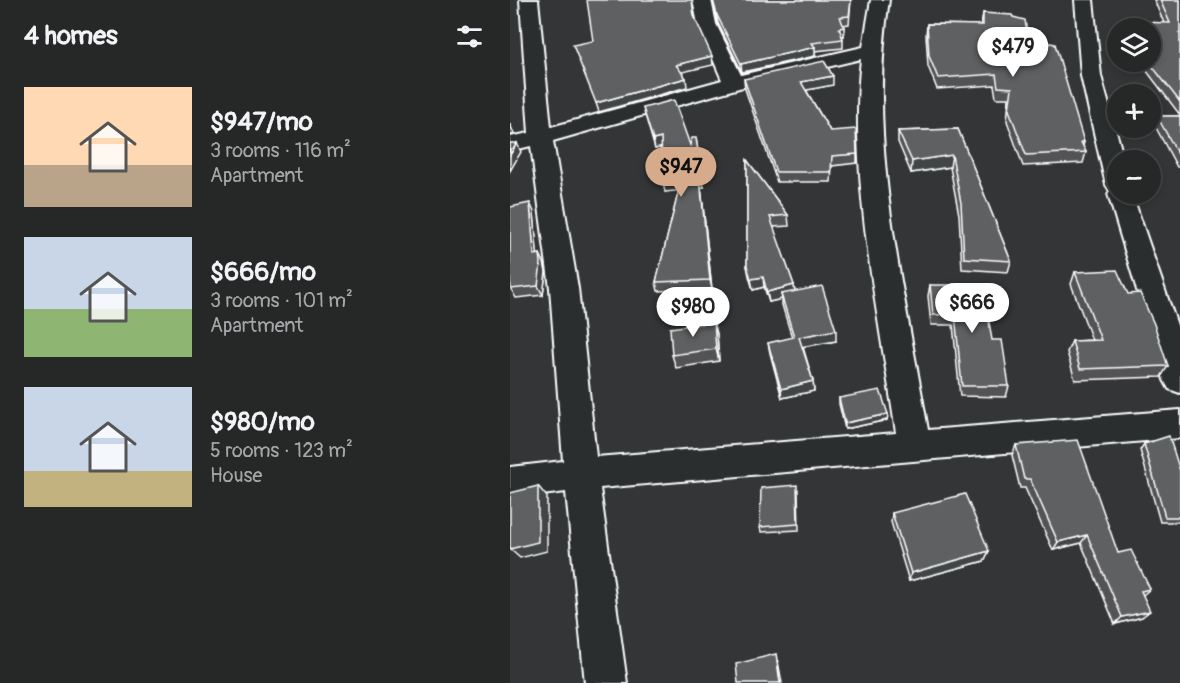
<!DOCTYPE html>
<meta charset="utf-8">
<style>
:root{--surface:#262828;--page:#2e3030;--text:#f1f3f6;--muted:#a4a6a8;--line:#424445;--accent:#d6ab8b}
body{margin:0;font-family:Pangolin,sans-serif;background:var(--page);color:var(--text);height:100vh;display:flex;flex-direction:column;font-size:22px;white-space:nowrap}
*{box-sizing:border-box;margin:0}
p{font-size:20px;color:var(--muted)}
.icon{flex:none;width:33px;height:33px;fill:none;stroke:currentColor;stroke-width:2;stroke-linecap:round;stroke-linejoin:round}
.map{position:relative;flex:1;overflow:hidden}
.details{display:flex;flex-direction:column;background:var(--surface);width:510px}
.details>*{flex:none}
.tools{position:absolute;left:597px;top:18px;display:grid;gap:12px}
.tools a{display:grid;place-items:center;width:54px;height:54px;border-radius:50%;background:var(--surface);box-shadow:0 3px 9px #0003,0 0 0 2px var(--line);font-size:30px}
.price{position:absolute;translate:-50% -51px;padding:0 14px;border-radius:21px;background:#fff;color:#222;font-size:20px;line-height:39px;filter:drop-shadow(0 2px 3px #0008)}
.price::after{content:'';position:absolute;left:50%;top:36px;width:18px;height:14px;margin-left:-9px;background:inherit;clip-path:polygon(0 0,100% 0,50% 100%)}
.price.selected{background:var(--accent);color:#111}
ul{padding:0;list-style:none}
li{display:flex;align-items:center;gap:18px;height:150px;padding:0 24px}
li span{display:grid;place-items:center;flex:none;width:168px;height:120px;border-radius:0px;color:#555}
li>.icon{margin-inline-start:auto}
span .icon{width:72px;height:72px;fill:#fffc;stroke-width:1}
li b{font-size:26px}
h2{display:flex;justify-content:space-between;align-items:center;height:72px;padding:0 24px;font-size:26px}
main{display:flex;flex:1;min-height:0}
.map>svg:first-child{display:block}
</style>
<main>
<section class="details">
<h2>4 homes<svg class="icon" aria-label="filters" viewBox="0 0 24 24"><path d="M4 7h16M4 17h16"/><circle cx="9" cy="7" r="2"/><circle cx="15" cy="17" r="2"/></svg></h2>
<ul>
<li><span style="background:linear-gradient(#ffd9b3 65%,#b9a48a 0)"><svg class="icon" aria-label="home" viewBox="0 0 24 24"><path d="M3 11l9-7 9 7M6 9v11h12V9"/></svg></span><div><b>$947/mo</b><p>3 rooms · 116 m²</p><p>Apartment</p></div></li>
<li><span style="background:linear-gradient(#c9d6e8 60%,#8fb573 0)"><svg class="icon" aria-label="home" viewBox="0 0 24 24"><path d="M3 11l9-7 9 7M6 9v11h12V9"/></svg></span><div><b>$666/mo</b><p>3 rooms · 101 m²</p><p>Apartment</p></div></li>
<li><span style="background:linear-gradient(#c9d6e8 70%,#c2b280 0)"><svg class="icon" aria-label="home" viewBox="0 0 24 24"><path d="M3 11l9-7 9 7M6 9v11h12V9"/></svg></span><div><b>$980/mo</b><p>5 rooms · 123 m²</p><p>House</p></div></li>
</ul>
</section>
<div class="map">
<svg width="670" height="683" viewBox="0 0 670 683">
<rect width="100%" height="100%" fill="#333536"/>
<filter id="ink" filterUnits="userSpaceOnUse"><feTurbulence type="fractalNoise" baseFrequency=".0167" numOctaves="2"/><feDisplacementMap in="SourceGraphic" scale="12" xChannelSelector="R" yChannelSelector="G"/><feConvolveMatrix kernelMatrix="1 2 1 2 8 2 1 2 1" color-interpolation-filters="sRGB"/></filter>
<g filter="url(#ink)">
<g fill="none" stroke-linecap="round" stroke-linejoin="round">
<g stroke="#fff" stroke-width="4">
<g id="minor">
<path d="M10 0H28L41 127 212 80 188 24 183 0H201L206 24 231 75 353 47 361 0H379C356 144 394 288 418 430L670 410V438L90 488 117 683H75L56 492 0 499V467L53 461 40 288 21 146 0 151V137L19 133ZM351 59C338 175 369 317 386 433L86 457 68 288 43 141 229 88Z"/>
<path d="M565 0H583L591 76 614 160H608V194H622L670 334V393L659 389 654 380 598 194 600 191 596 185 571 76Z"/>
</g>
</g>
<use href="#minor" fill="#2a2d2e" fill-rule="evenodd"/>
</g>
<g fill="#525354" stroke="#fff" stroke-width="1.5">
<path d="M203 0H341L339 24 333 25 334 36H332L333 39V48L305 51V56L232 72 208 23Z"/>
<path d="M644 0H670V115L630 62H640V28H626L629 22 654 23Z"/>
<path d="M473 13 503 17 518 39 574 142 573 146 576 152 573 163 513 166 497 121 499 98H486L484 85 427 89 418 66 416 35 417 24 471 25Z"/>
<path d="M234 79 323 85 296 90 320 131 347 154V163L322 166 321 182H267L235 89Z"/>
<path d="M133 108 194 187H191L202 289 148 291 146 282 169 190 155 192 151 148 145 149Z"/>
<path d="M647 116H670V167H667L644 124Z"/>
<path d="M448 129 501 261 498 272 452 269 449 215 440 167 401 173 388 142V131Z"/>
<path d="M237 160 278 215 279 226 263 227 284 285 285 292 326 341 293 347 303 381 304 391 272 398 260 353 258 343 282 338 272 305V299L259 302 254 287 243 290 239 276 237 266Z"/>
<path d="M24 212 27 255 30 254 34 263 36 272 33 295 6 298 1 289Z"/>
<path d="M565 272 618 294 658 366 651 377 565 380 557 352 562 341 582 340 561 284Z"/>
<path d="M420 285 482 340 499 386 496 397 450 396 443 325H421L418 296Z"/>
<path d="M204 322 207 334 209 361 166 368 162 355Z"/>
<path d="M329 398 378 414 377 420 335 429 329 404Z"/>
<path d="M634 444 670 471V522H650L630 450Z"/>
<path d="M506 445 608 553 640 589 633 595 632 617 605 624 571 543 543 550 515 488H510L502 455Z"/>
<path d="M288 490 289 530 251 532 250 527Z"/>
<path d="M382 513 479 551 474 561 399 581 381 522Z"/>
</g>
<g fill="#424445" stroke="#fff" stroke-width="1.5">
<path d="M334 27V36H329V28Z"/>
<path d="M305 47V56L232 72 231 64Z"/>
<path d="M202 56 203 65 168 73 166 65Z"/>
<path d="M323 76V85L292 91 291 82Z"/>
<path d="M176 78 177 87 89 112 86 103Z"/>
<path d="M0 124 4 134 0 136Z"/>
<path d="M151 138 153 147 145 149 143 140Z"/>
<path d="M186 138 194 187H191L202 289 200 280Z"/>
<path d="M7 143 11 152 0 171V155Z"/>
<path d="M442 155 440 167 401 173 402 161Z"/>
<path d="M171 181 173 190 155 192 153 183Z"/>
<path d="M20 203 24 212 28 264 24 255Z"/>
<path d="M30 254 34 263 36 272 33 295 28 286Z"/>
<path d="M253 277 254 287 243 290 241 279Z"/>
<path d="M284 285 285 296 271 294 272 299 259 302 257 292Z"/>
<path d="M204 322 207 334 209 361 206 349Z"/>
<path d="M326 330V341L290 347 289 337Z"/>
<path d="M303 381 304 391 272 398 271 389Z"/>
<path d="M378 414 377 420 335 429V423Z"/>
<path d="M28 486 37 497V551L10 558 0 549Z"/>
<path d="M577 535 571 543 543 550 548 542Z"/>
<path d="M479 551 474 561 399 581 401 573Z"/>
<path d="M640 611 632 617 605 624 612 617Z"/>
<path d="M266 654 268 661 272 683H270Z"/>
</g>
<g fill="#5f6162" stroke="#fff" stroke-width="1.5">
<path d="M77 0H182L184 16 202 56 166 65 176 78 86 103 63 45 83 41Z"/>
<path d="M203 0H341L339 16 330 17 334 27 329 28 333 39 302 43 305 47 231 64 207 15Z"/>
<path d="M650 0H670V33H669L670 34V102L639 62H640V28H632L629 22 660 23Z"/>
<path d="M473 13 502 15 503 17 515 20 518 39 545 44 574 142H571L576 152 516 155 499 110 502 88 488 87 486 74 428 78 419 56 417 24 473 25Z"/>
<path d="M314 61 323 76 291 82 320 131 346 129 347 154 322 156 321 172H266L234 79Z"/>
<path d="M164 100 180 145 182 138H186L192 178 190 179 200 280 146 282 171 181 153 183 151 138 143 140 133 108Z"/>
<path d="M647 116H670V158Z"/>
<path d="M448 129 501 261 454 258 451 203 442 155 402 161 388 131Z"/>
<path d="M0 143H7L0 155Z"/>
<path d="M237 160 278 215 260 217 284 285 257 292 253 277 241 279 237 266Z"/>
<path d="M20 203 24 255 30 254 31 263 28 286 1 289 0 279V207Z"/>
<path d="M607 270 618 294 630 293 644 324 658 366 570 369 562 341 591 340 565 272Z"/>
<path d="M420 285H473L482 340H492L499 386H452L445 314 423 315Z"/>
<path d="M312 286 326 330 289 337 303 381 271 389 258 343 284 337 271 294Z"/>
<path d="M204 322 206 349 162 355 160 328Z"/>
<path d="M370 390 378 414 335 423 329 398Z"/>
<path d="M659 436 670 471V517H655L634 444Z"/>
<path d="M568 440 608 553 621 550 640 589 631 591 640 611 612 617 577 535 548 542 520 479H514L506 445Z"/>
<path d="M287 485 288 524 250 527 251 488Z"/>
<path d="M28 486V542L0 549V493Z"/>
<path d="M455 494 479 551 401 573 382 513Z"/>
<path d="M266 654 270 683H228L226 664Z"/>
</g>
</g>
</svg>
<div class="tools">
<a><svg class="icon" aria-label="layers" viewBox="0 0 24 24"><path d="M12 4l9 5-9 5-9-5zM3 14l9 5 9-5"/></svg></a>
<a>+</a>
<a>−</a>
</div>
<b class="price" style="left:503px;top:78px">$479</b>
<b class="price selected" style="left:171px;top:198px">$947</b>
<b class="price" style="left:462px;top:334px">$666</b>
<b class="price" style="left:183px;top:338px">$980</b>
</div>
</main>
